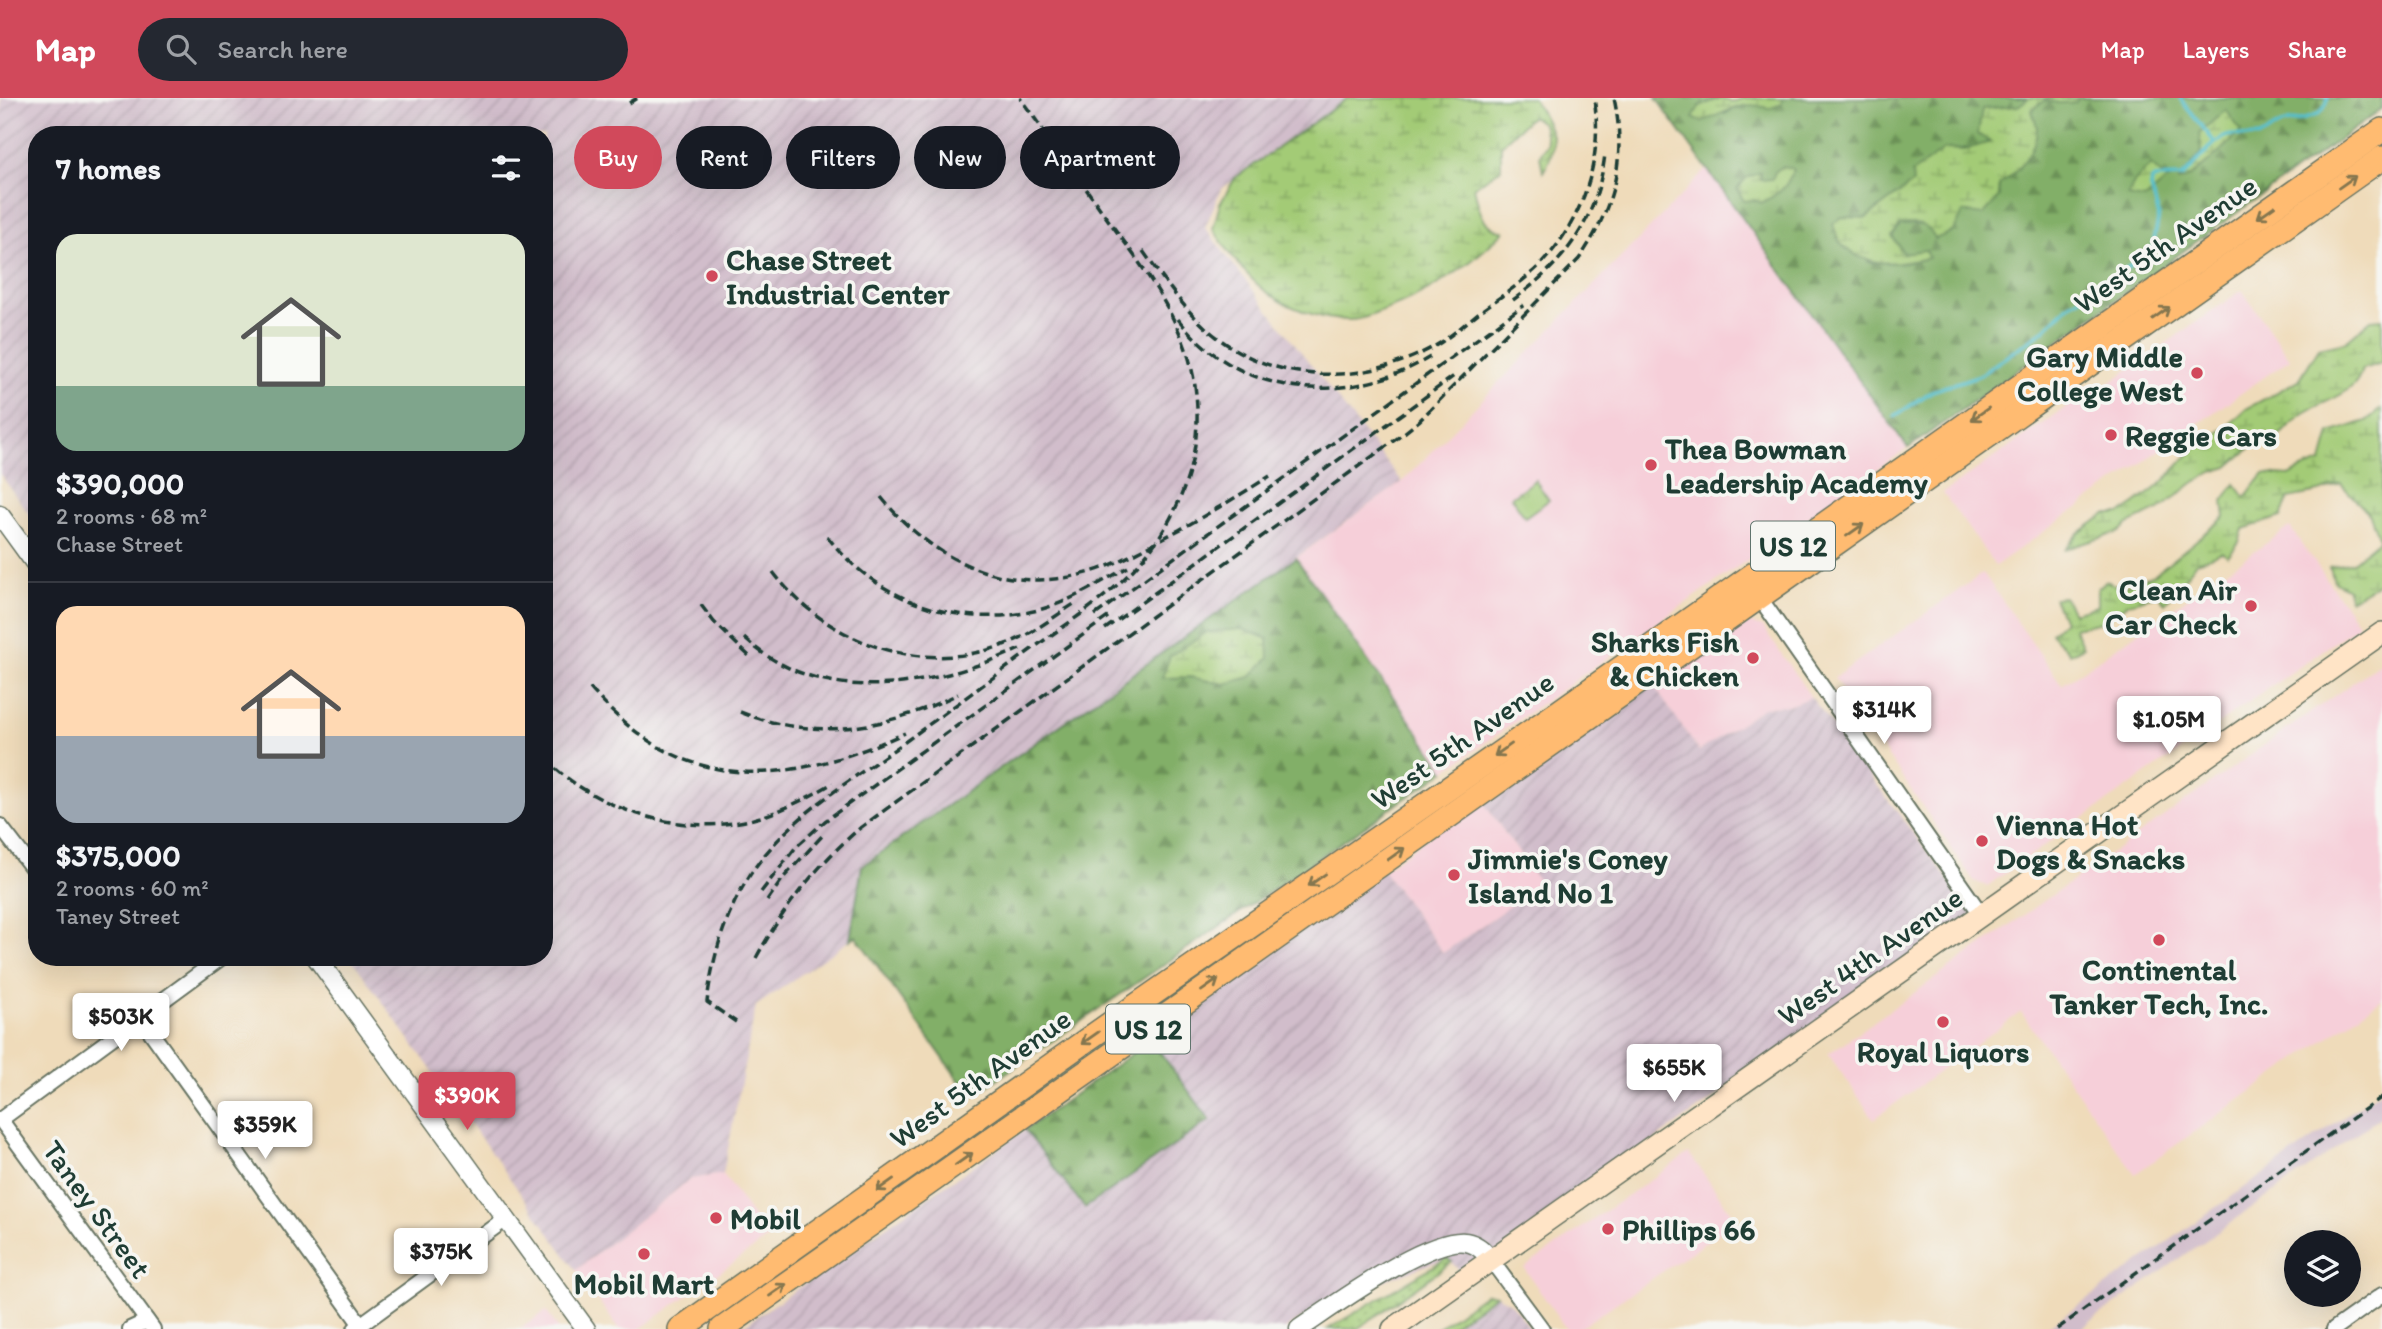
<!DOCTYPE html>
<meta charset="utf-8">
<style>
:root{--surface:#171b24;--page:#242831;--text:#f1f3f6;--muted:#9ea1a6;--line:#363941;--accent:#d1495b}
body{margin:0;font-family:Itim,sans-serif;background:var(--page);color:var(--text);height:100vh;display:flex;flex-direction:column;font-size:26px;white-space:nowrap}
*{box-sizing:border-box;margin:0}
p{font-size:23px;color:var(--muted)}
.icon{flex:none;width:38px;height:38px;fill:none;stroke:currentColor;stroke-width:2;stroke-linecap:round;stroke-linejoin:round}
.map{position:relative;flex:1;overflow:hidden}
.sheet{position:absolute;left:28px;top:28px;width:525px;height:840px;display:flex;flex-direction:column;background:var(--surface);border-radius:28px;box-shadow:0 7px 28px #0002}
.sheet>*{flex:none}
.top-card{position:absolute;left:574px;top:28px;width:665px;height:63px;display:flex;gap:14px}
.controls{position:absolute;left:2284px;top:1132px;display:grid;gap:14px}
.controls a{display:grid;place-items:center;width:77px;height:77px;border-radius:50%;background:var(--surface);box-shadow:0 7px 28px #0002;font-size:35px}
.price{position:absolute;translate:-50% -60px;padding:0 16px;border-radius:7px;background:#fff;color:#222;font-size:23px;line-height:46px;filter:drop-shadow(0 2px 4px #0008)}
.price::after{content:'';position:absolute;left:50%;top:42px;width:21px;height:16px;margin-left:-10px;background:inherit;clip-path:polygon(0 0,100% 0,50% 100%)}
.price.current{background:var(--accent);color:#fff}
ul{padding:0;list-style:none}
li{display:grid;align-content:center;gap:14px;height:371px;padding:0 28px}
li+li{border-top:2px solid var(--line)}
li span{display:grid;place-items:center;height:217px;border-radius:21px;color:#555}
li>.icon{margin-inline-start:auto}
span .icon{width:126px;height:126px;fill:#fffc;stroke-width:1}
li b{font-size:30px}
h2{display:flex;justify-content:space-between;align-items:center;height:84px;padding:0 28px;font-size:30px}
.pill{padding:0 24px;border-radius:32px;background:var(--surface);box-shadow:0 7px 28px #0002;font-size:24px;line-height:63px}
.pill.current{background:var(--accent);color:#fff}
header{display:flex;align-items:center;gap:42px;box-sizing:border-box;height:98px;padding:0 35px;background:var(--accent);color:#fff}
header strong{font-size:33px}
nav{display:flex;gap:38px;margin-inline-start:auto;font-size:24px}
.search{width:490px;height:63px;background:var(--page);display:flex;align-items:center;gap:18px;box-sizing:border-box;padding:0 24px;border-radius:38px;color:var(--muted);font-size:26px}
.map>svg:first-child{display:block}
</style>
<header>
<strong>Map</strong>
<div class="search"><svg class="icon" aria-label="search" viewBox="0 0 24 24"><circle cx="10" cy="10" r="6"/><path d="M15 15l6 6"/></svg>Search here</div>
<nav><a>Map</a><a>Layers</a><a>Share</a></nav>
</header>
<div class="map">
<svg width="2382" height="1231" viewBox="0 0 2382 1231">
<defs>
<pattern id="industrial-furrows" width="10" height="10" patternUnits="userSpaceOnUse" patternTransform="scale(1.75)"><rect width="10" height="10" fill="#d1bdcb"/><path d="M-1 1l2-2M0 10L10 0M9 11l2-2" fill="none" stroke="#b3a3af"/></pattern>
<pattern id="grass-dots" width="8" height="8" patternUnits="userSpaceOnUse" patternTransform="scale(1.75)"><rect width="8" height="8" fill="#a3cb76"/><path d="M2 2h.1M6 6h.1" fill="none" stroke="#84a662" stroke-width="1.8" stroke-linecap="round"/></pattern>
<pattern id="forest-firs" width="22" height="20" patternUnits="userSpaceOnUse" patternTransform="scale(1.75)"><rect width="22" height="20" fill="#82af67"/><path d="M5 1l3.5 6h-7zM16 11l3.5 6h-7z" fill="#6a9056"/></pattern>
<pattern id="wetland-marsh" width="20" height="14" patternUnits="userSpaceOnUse" patternTransform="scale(1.75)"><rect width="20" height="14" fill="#a3cb76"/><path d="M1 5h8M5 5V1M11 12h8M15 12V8" fill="none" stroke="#84a662"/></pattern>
<pattern id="park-tufts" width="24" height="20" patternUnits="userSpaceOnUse" patternTransform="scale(1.75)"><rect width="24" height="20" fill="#a3cb76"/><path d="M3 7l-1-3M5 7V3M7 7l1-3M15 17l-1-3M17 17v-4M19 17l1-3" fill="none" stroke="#84a662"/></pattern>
</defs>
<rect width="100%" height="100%" fill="#f6f6f2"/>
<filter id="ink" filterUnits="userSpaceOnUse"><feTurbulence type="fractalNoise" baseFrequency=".0143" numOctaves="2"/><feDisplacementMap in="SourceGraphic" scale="14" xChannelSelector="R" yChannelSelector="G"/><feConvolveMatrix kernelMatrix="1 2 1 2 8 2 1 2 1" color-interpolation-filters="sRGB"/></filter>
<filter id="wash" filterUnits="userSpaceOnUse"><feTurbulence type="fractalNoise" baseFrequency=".00686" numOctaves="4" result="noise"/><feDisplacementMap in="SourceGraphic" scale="28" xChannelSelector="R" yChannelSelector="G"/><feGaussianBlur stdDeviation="1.57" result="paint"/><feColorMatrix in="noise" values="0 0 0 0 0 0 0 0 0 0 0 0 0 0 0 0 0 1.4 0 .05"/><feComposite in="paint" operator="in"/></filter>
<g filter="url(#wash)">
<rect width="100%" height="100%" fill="#efdbba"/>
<g fill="#f6cfd9">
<path d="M1707 71 1908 350 1445 673 1296 460 1402 384Z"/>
<path d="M2242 192 2290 261 1995 468 1943 395 2101 285 2104 289Z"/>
<path d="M2290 429 2359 527 1987 788 1974 783 1834 580 1983 475 2062 587Z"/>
<path d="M1749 525 1763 529 1811 599 1788 608 1765 609 1699 653 1651 584Z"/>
<path d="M2382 564V901L2135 1076 2021 914 1874 1021 1828 956Z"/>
<path d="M1481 701 1541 786 1443 855 1383 772Z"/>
<path d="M1689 1055 1737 1123 1578 1231H1566L1524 1170Z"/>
<path d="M723 1076 768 1140 640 1231H619L576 1172 690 1081Z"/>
<path d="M546 1213 559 1231H520Z"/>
</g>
<g fill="url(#industrial-furrows)">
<path d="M1 0H1348L1221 91 1205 130 1402 384 862 768 850 842 756 908 723 1076 690 1081 576 1172 350 859H544V37H37V427L0 376Z"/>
<path d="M1651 584 1699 653 1765 609 1788 608 1811 599 1974 816 1464 1177 1447 1160 1337 1199 1285 1231H739L1025 1032 1085 1110 1209 1022 1151 942 1383 772 1443 855 1541 786 1481 701Z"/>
<path d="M1496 1197 1511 1205 1531 1231H1448Z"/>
</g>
<path fill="#d1bdcb" d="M2382 992V1018L2080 1231H2045Z"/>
<g fill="url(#grass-dots)" stroke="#618455" stroke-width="2">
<path d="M1447 1160 1452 1164 1357 1231H1328Z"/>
<path d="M1487 1195 1496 1197 1448 1231H1436Z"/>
</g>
<g fill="url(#forest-firs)" stroke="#50764e" stroke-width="2" fill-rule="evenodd">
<path d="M1656 0H1722L1700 8 1725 16C1742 4 1762 6 1781 6L1782 0H2029C1991 29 2005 54 1945 51L1913 85 1866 120 1842 119 1869 164 1904 165 1928 160 1926 152 1903 155 1892 138 1900 127C1918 125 1926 123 1936 141L1963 114 1999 87 2037 30 2032 12 2045 2 2059 5 2076 4 2078 0H2382V11L1908 350Z"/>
<path d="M1296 460 1445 673 971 999 856 838 850 842 862 768ZM1269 560 1224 586 1190 579 1163 580Z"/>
<path d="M1151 942 1210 1022 1085 1110 1025 1032Z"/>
</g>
<g fill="url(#wetland-marsh)" stroke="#618455" stroke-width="2">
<path d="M1348 0H1533C1549 30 1563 42 1543 74L1540 57 1547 45 1543 26 1532 18 1501 47V71L1474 89C1479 110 1480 129 1504 133 1469 169 1432 195 1385 212 1377 215 1368 219 1359 221 1326 226 1280 208 1256 185 1239 169 1226 150 1213 131L1220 106 1235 80Z"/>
<path d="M1722 0 1732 5 1743 0H1782V6L1768 11C1743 0 1725 16 1701 24L1693 20 1700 8Z"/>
<path d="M2029 0H2078L2076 4 2059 5 2045 2 2032 12C2033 17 2036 24 2037 29 2038 50 2016 77 1999 87V99L1983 117 1963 114 1954 133 1935 141C1927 124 1916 125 1900 127L1892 138 1903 155 1926 152 1929 160C1899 166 1866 170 1842 147 1837 142 1835 132 1833 126L1842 119 1866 120 1913 85 1912 75 1945 51 1965 52 1990 44 1978 36 1982 11 2018 8Z"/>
<path d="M2226 12 2241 33C2230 45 2194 80 2179 83L2202 54 2199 35Z"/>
<path d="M2151 67 2167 82 2145 101 2127 98 2135 83Z"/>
<path d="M1783 68 1793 71C1788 90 1778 96 1761 105L1755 102 1744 103 1737 91 1746 80 1761 74V82L1772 81 1775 74Z"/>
<path d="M2382 221V265L2362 271C2356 298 2323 302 2303 316 2293 323 2284 334 2274 342L2262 340 2228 369 2212 374 2193 385 2159 412 2128 426 2119 434 2066 451 2079 435 2106 416H2120L2135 406 2161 386 2197 348 2227 329 2246 311 2299 282 2319 250 2345 244 2371 222Z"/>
<path d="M2382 310V481L2375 488 2350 502 2348 491 2334 483 2330 469 2353 464 2379 442 2370 417 2341 386 2319 394 2288 400 2281 419 2243 431 2239 444 2228 458 2222 454 2197 464 2165 505 2158 497 2129 505 2102 524 2074 530 2083 549 2070 556 2051 535 2064 523 2054 500 2064 499 2073 515 2097 508V491L2106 483 2121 490 2155 476 2225 419 2223 403 2235 386 2245 399 2264 376 2289 378 2302 371 2322 364 2330 335 2366 323Z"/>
<path d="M1242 531 1268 541 1269 560 1250 579 1224 586 1190 579 1162 580 1170 558 1207 534Z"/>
</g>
<path fill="url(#park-tufts)" stroke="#618455" stroke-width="2" d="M1535 382 1549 402 1525 419 1511 399Z"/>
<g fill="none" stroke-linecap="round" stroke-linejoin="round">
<g stroke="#53bfce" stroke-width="3.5">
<path d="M2180 0C2190 16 2204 29 2215 45"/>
<path d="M1895 318 1932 293 1980 277 2044 232 2070 206 2098 191 2152 152 2159 118 2151 89 2152 82 2155 80 2182 79C2195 68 2207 49 2222 40 2236 33 2247 41 2260 38 2267 36 2272 30 2279 27 2297 20 2324 24 2328 0"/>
</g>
</g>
</g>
<g filter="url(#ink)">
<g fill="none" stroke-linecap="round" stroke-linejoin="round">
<g stroke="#687463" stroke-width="18">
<g id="minor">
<path d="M1755 493 1981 816"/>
<path d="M0 728 33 771"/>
<path d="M140 919 361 1227"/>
<path d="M0 1021 153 1231"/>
<path d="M0 1022 222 859"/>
<path d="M1491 1162 1542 1231"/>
<path d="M130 1231 147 1223"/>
<path d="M355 1231 506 1121"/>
<path d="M2334 1231 2382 1197"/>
</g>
</g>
<g stroke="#687463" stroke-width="21">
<g id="tertiary">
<path d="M0 417 37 468"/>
<path d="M316 859 586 1231"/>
<path d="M1299 1231C1331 1210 1435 1133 1470 1145 1480 1148 1485 1155 1491 1162"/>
</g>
</g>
<g stroke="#687463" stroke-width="24">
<path id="secondary" d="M1393 1231 2382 535"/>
</g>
<g stroke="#687463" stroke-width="26">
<g id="primary">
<path d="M680 1231 1088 941 1560 613 2382 32"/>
<path d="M722 1231 2382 60"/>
</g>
</g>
<use href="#minor" stroke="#fff" stroke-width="14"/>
<use href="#tertiary" stroke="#fff" stroke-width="18"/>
<use href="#secondary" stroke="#ffe4c6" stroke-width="21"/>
<use href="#primary" stroke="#ffbb71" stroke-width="23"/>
<g stroke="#1f3d34" stroke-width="3.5" stroke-dasharray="10 5" stroke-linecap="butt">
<path d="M629 5 637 0"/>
<path d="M1143 153C1180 205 1211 250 1276 269 1330 285 1392 274 1440 245 1455 235 1468 223 1482 212 1502 198 1523 184 1541 166 1583 122 1604 60 1594 0"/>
<path d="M1513 202C1566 163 1597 123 1605 56"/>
<path d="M1178 221C1241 301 1347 309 1430 259"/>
<path d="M881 399C938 469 1019 503 1108 468 1132 458 1155 444 1179 432 1210 415 1240 397 1270 378"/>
<path d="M827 438C877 504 961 533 1042 511 1072 503 1101 484 1128 469"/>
<path d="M773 474C827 545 920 579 1006 546 1031 537 1052 520 1074 506"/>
<path d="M701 507 714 524 749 558"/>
<path d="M1095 517 1524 207"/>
<path d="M1105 531 1454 278"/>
<path d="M744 540C823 612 932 589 1020 551"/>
<path d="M590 590C684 699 784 689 905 635"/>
<path d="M740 614C817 644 886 631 958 596"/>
<path d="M544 660C599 715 689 742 764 718 788 710 811 698 833 685"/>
<path d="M761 794 796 749 825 723 1112 516"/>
<path d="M767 803 784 779 823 737"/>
<path d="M756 860C784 809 816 768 860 730L1399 339 1419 323 1579 161C1614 110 1627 61 1614 0"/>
<path d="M736 924 707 904C713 855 727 809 756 768 792 719 846 685 895 651 941 618 987 584 1032 551 1065 527 1101 504 1130 475 1187 417 1213 333 1187 254 1170 204 1137 161 1106 119 1078 79 1049 40 1020 0"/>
<path d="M2057 1231 2382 999"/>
</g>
</g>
<defs><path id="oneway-shaft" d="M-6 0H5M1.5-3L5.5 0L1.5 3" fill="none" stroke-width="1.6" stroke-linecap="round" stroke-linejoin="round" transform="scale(1.75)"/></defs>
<g stroke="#84764f">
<use href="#oneway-shaft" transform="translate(2347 84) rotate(-35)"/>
<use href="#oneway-shaft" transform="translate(2266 114) rotate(145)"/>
<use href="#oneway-shaft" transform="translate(2161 215) rotate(-35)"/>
<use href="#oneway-shaft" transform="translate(1980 316) rotate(145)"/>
<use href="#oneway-shaft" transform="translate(1855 432) rotate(-35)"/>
<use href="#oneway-shaft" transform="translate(1503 652) rotate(145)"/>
<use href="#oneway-shaft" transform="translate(1396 756) rotate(-35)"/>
<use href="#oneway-shaft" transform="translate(1317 782) rotate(145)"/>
<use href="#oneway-shaft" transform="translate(1210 887) rotate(-35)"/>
<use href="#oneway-shaft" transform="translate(1090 940) rotate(145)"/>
<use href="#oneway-shaft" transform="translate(964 1061) rotate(-35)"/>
<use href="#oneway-shaft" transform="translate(885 1087) rotate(145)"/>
<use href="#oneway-shaft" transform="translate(778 1192) rotate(-35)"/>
</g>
</g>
<g fill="#d1495b" stroke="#f6f6f2" stroke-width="2.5">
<circle cx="712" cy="178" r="7"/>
<circle cx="2197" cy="275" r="7"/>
<circle cx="2111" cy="337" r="7"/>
<circle cx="1651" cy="367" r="7"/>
<circle cx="2251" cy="508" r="7"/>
<circle cx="1753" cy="560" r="7"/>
<circle cx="1982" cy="743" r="7"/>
<circle cx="1454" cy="777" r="7"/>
<circle cx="2159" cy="842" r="7"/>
<circle cx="1943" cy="924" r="7"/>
<circle cx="716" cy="1120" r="7"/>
<circle cx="1608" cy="1131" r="7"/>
<circle cx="644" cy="1156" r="7"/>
</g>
<g text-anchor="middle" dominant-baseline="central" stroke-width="7" stroke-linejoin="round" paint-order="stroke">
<g fill="#f6f6f2" stroke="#60746d" stroke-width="2">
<rect x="1751" y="423.5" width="84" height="49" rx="5"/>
<rect x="1106" y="906.5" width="84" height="49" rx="5"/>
</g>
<g font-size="28" font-weight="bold" fill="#1f3d34">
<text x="1793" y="448">US 12</text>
<text x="1148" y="931">US 12</text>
</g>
<g font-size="30" fill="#1f3d34" stroke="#f6f6f2">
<text transform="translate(2165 146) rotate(-35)">West 5th Avenue</text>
<text transform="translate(1462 642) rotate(-35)">West 5th Avenue</text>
<text transform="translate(1870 858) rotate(-35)">West 4th Avenue</text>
<text transform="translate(980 980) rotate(-36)">West 5th Avenue</text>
<text transform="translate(97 1111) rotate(54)">Taney Street</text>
</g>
<g font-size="30" font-weight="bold" fill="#1f3d34" stroke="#f6f6f2" text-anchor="start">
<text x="726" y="161">Chase Street<tspan x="726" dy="34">Industrial Center</tspan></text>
<text x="2183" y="258" text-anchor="end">Gary Middle<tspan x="2183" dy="34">College West</tspan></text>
<text x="2125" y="337">Reggie Cars</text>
<text x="1665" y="350">Thea Bowman<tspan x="1665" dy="34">Leadership Academy</tspan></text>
<text x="2237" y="491" text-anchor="end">Clean Air<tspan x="2237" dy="34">Car Check</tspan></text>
<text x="1739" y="543" text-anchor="end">Sharks Fish<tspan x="1739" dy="34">&amp; Chicken</tspan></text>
<text x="1996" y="726">Vienna Hot<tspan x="1996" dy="34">Dogs &amp; Snacks</tspan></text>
<text x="1468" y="760">Jimmie's Coney<tspan x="1468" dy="34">Island No 1</tspan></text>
<text x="2159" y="871" text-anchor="middle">Continental<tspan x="2159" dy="34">Tanker Tech, Inc.</tspan></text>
<text x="1943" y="953" text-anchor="middle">Royal Liquors</text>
<text x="730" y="1120">Mobil</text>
<text x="1622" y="1131">Phillips 66</text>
<text x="644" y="1185" text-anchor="middle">Mobil Mart</text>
</g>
</g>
</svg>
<div class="controls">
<a><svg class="icon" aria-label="layers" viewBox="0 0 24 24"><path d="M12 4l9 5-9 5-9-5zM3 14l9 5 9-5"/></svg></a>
</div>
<b class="price" style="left:1884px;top:648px">$314K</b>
<b class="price" style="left:2169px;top:658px">$1.05M</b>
<b class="price" style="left:121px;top:955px">$503K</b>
<b class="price" style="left:1674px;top:1006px">$655K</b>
<b class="price current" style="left:467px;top:1034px">$390K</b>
<b class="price" style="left:265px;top:1063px">$359K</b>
<b class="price" style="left:441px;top:1190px">$375K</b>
<div class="top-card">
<a class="pill current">Buy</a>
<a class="pill">Rent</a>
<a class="pill">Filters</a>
<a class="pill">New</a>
<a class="pill">Apartment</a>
</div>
<section class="sheet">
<h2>7 homes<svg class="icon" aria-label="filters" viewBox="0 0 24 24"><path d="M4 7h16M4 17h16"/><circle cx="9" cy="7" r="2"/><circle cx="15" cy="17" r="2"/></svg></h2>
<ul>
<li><span style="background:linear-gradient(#dfe7d0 70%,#7fa58c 0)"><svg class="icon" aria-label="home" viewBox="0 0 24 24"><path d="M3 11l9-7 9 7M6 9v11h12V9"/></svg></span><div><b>$390,000</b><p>2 rooms · 68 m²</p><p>Chase Street</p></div></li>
<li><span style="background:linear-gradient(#ffd9b3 60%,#9aa5b1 0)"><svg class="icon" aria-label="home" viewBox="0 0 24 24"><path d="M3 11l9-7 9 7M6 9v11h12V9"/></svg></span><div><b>$375,000</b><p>2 rooms · 60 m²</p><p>Taney Street</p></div></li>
</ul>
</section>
</div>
